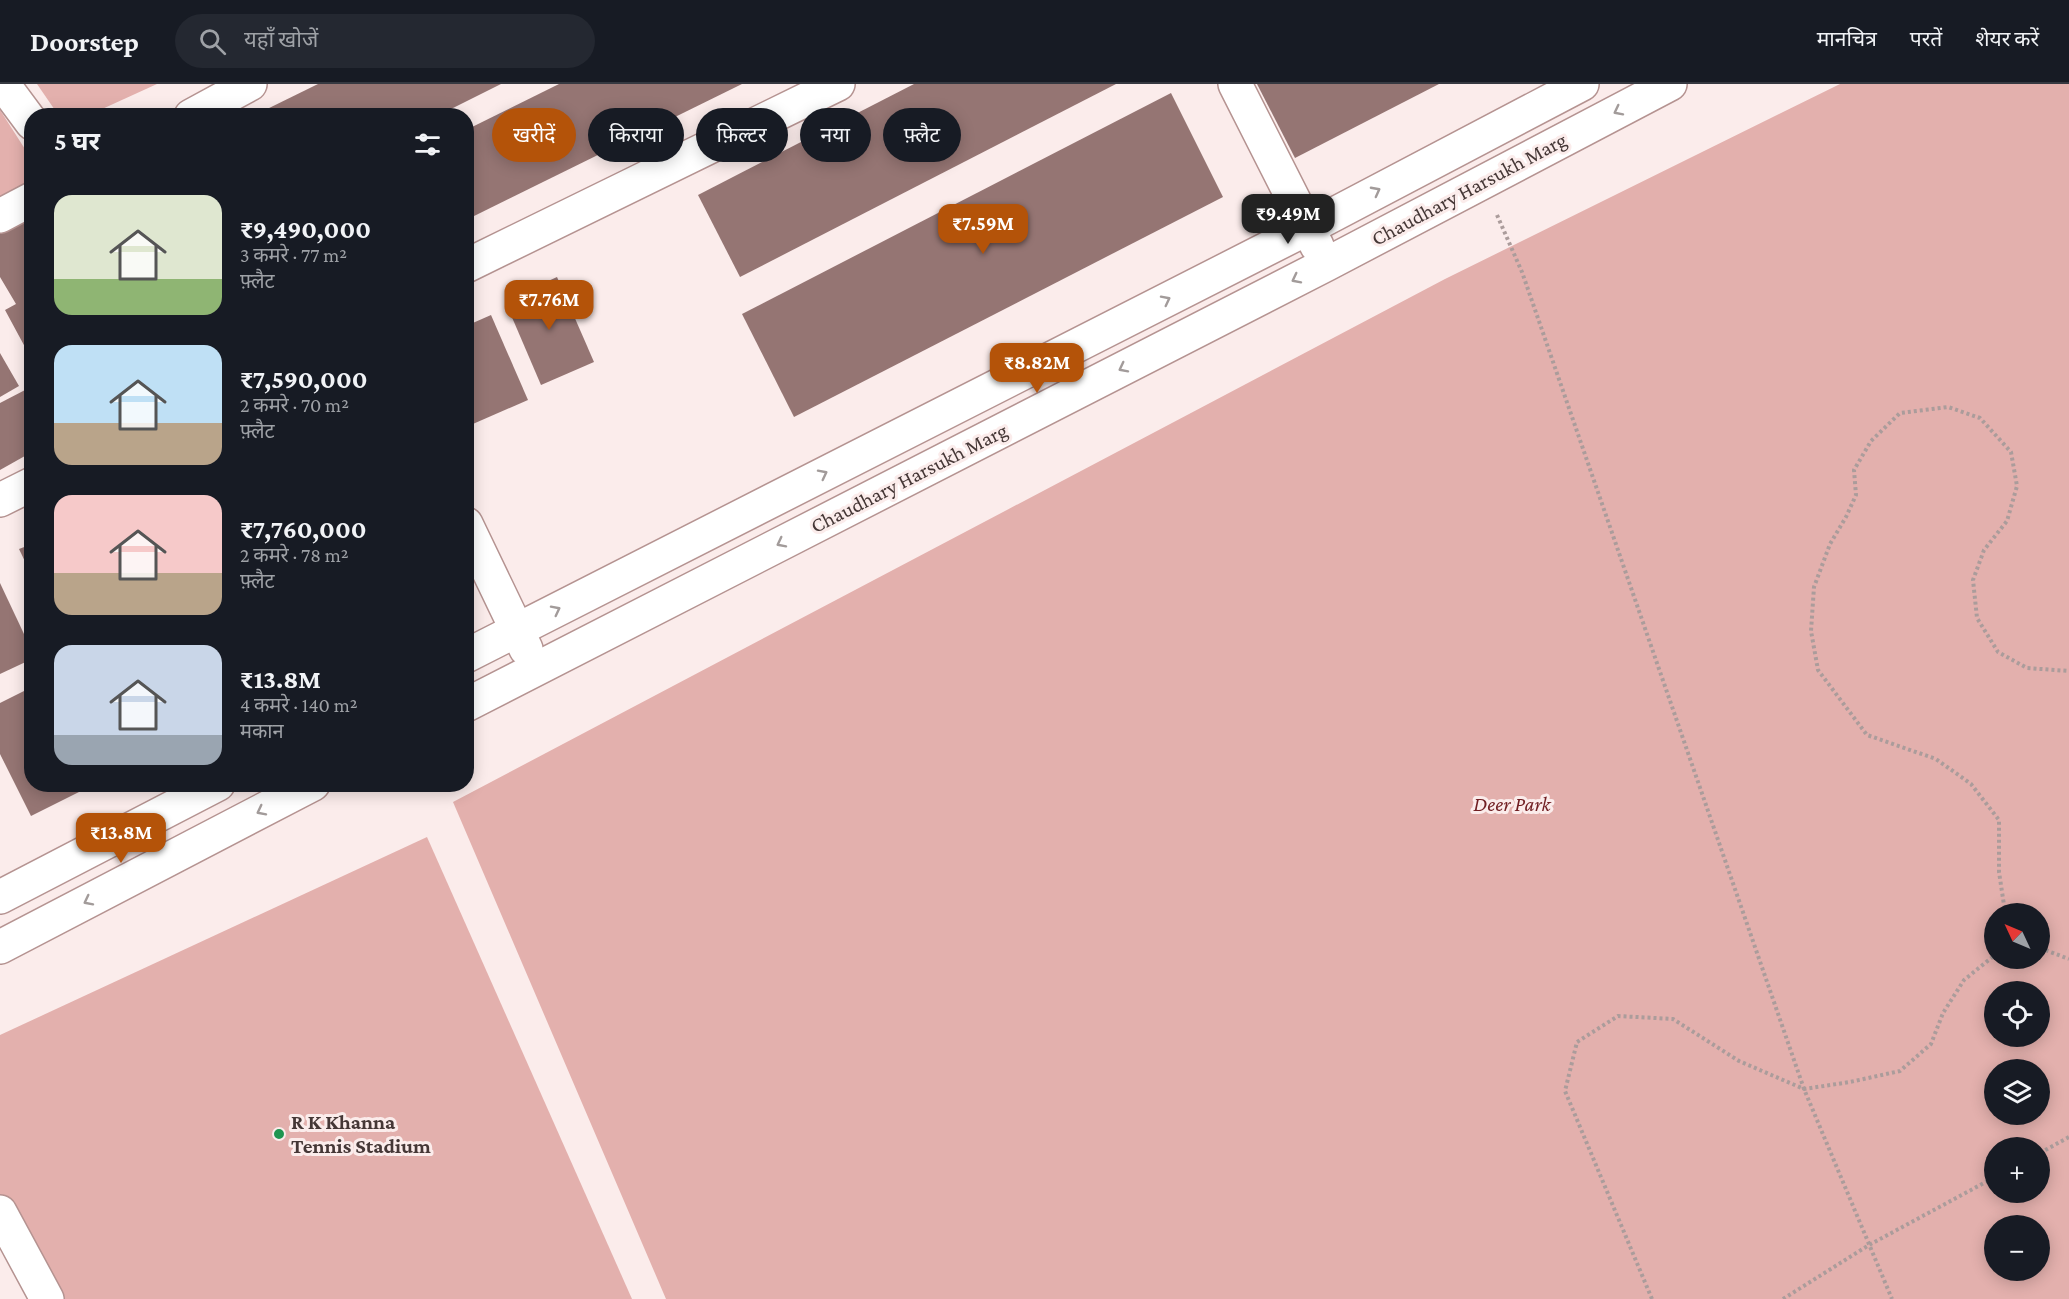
<!DOCTYPE html>
<html lang="hi">
<meta charset="utf-8">
<style>
:root{--surface:#171b24;--page:#242831;--text:#f1f3f6;--muted:#9ea1a6;--line:#363941;--accent:#b45309}
body{margin:0;font-family:"Crimson Pro","Noto Sans Devanagari",serif;background:var(--page);color:var(--text);height:100vh;display:flex;flex-direction:column;font-size:22px;white-space:nowrap}
*{box-sizing:border-box;margin:0}
p{font-size:20px;color:var(--muted)}
.icon{flex:none;width:33px;height:33px;fill:none;stroke:currentColor;stroke-width:2;stroke-linecap:round;stroke-linejoin:round}
.map{position:relative;flex:1;overflow:hidden}
.panel{position:absolute;left:24px;top:24px;width:450px;height:684px;display:flex;flex-direction:column;background:var(--surface);border-radius:24px;box-shadow:0 3px 15px #0003}
.panel>*{flex:none}
.top-card{position:absolute;left:492px;top:24px;width:570px;height:54px;display:flex;gap:12px}
.needle{width:39px;rotate:314deg}
.fabs{position:absolute;left:1984px;top:819px;display:grid;gap:12px}
.fabs a{display:grid;place-items:center;width:66px;height:66px;border-radius:50%;background:var(--surface);box-shadow:0 3px 15px #0003;font-size:30px}
.price{position:absolute;translate:-50% -51px;padding:0 14px;border-radius:12px;background:var(--accent);color:#fff;font-size:20px;line-height:39px;filter:drop-shadow(0 2px 3px #0008)}
.price::after{content:'';position:absolute;left:50%;top:36px;width:18px;height:14px;margin-left:-9px;background:inherit;clip-path:polygon(0 0,100% 0,50% 100%)}
.price.selected{background:#222;color:#fff}
ul{padding:0;list-style:none}
li{display:flex;align-items:center;gap:18px;height:150px;padding:0 30px}
li span{display:grid;place-items:center;flex:none;width:168px;height:120px;border-radius:18px;color:#555}
li>.icon{margin-inline-start:auto}
span .icon{width:72px;height:72px;fill:#fffc;stroke-width:1}
li b{font-size:26px}
h2{display:flex;justify-content:space-between;align-items:center;height:72px;padding:0 30px;font-size:26px}
.chip{padding:0 21px;border-radius:27px;background:var(--surface);box-shadow:0 3px 15px #0003;font-size:21px;line-height:54px}
.chip.selected{background:var(--accent);color:#fff}
header{display:flex;align-items:center;gap:36px;box-sizing:border-box;height:84px;padding:0 30px;background:var(--surface);border-bottom:2px solid var(--line)}
header strong{font-size:28px}
nav{display:flex;gap:33px;margin-inline-start:auto;font-size:21px}
.search{width:420px;height:54px;background:var(--page);display:flex;align-items:center;gap:15px;box-sizing:border-box;padding:0 21px;border-radius:33px;color:var(--muted);font-size:22px}
.map>svg:first-child{display:block}
</style>
<header>
<strong>Doorstep</strong>
<div class="search"><svg class="icon" aria-label="search" viewBox="0 0 24 24"><circle cx="10" cy="10" r="6"/><path d="M15 15l6 6"/></svg>यहाँ खोजें</div>
<nav><a>मानचित्र</a><a>परतें</a><a>शेयर करें</a></nav>
</header>
<div class="map">
<svg width="2069" height="1215" viewBox="0 0 2069 1215">
<rect width="100%" height="100%" fill="#fbeceb"/>
<g fill="#e3b0ad" fill-rule="evenodd">
<path d="M37 0H157L89 31 59 32Z"/>
<path d="M1840 0H2069V1215H666L453 718 1445 195ZM1995 830H2040V874H1995ZM1995 908H2040V952H1995ZM1995 986H2040V1030H1995ZM1995 1064H2040V1108H1995ZM1995 1142H2040V1186H1995Z"/>
<path d="M0 26 32 76 31 100 0 117Z"/>
<path d="M427 753 632 1215H35L0 1148V951Z"/>
</g>
<g fill="#957573">
<path d="M318 0H501L437 32H263L261 28Z"/>
<path d="M559 0H742L466 136V46Z"/>
<path d="M914 0H1116L740 193 698 111Z"/>
<path d="M1257 0H1439L1295 74Z"/>
<path d="M1171 9 1223 113 794 333 742 230Z"/>
<path d="M32 122V276L5 226 16 220 0 193V139Z"/>
<path d="M557 193 594 278 541 301 505 217Z"/>
<path d="M491 231 528 316 466 343V242Z"/>
<path d="M0 269 19 302 0 313Z"/>
<path d="M27 305 32 314V368L0 386V319Z"/>
<path d="M32 460V492L19 465Z"/>
<path d="M0 499 32 567V575L0 590Z"/>
<path d="M32 603V700H95L31 732 0 670V619Z"/>
</g>
<g fill="none" stroke-linecap="round" stroke-linejoin="round">
<g stroke="#b59391" stroke-width="36">
<g id="minor">
<path d="M3 0 32 39"/>
<path d="M1235 0 1317 162"/>
<path d="M191 32 250 0"/>
<path d="M0 132 32 115"/>
<path d="M466 182 838 0"/>
<path d="M0 416 32 400"/>
<path d="M466 440 526 565"/>
<path d="M466 572 1308 144 1582 0"/>
<path d="M466 621 1327 180 1670 0"/>
<path d="M0 813 218 700"/>
<path d="M0 863 313 700"/>
<path d="M0 1128 47 1215"/>
</g>
</g>
<g stroke="#ab9c9b" stroke-width="4" stroke-dasharray="3 3" stroke-linecap="butt">
<path d="M1497 131 1522 188 1804 1005 1892 1215"/>
<path d="M2007 830 2004 821 1999 788V736L1971 700 1936 675 1867 651 1818 586 1811 547 1814 503 1830 460 1846 433 1856 411 1854 386 1871 357 1900 329 1948 323 1980 334 2011 368 2017 402 2007 437 1984 466 1973 496 1977 534 1998 568 2027 584 2069 587"/>
<path d="M2040 864 2069 875"/>
<path d="M2040 1069 2069 1053"/>
<path d="M1652 1215 1565 1007 1577 958 1618 932 1673 935 1739 977 1804 1005 1850 998 1900 987 1931 960 1943 929 1964 896 1995 871"/>
<path d="M1783 1215 1869 1161 1995 1093"/>
</g>
<use href="#minor" stroke="#fff" stroke-width="33"/>
</g>
<defs><path id="oneway-chevron" d="M-2-3.5L2.5 0L-2 3.5" fill="none" stroke-width="1.6" stroke-linecap="round" stroke-linejoin="round" transform="scale(1.5)"/></defs>
<g stroke="#a29b9a">
<use href="#oneway-chevron" transform="translate(1618 27) rotate(153)"/>
<use href="#oneway-chevron" transform="translate(1376 107) rotate(-28)"/>
<use href="#oneway-chevron" transform="translate(1296 195) rotate(153)"/>
<use href="#oneway-chevron" transform="translate(1166 216) rotate(-27)"/>
<use href="#oneway-chevron" transform="translate(1123 284) rotate(153)"/>
<use href="#oneway-chevron" transform="translate(823 390) rotate(-27)"/>
<use href="#oneway-chevron" transform="translate(781 459) rotate(153)"/>
<use href="#oneway-chevron" transform="translate(556 526) rotate(-27)"/>
<use href="#oneway-chevron" transform="translate(261 727) rotate(153)"/>
<use href="#oneway-chevron" transform="translate(88 817) rotate(153)"/>
</g>
<circle fill="#209550" stroke="#fbeceb" stroke-width="2" cx="279" cy="1050" r="6"/>
<g text-anchor="middle" dominant-baseline="central" stroke-width="6" stroke-linejoin="round" paint-order="stroke">
<g font-size="21" fill="#453736" stroke="#fbeceb">
<text transform="translate(1469 105) rotate(-28)">Chaudhary Harsukh Marg</text>
<text transform="translate(909 394) rotate(-27)">Chaudhary Harsukh Marg</text>
</g>
<g font-size="21" font-style="italic" fill="#711e22" stroke="#fbeceb">
<text x="1512" y="720">Deer Park</text>
</g>
<g font-size="21" font-weight="bold" fill="#453736" stroke="#fbeceb" text-anchor="start">
<text x="291" y="1038">R K Khanna<tspan x="291" dy="24">Tennis Stadium</tspan></text>
</g>
</g>
</svg>
<div class="fabs">
<a><svg class="needle" viewBox="-14 -14 28 28"><path d="M0-13l5 13h-10z" fill="#e53935"/><path d="M0 13l5-13h-10z" fill="#9ea1a6"/></svg></a>
<a><svg class="icon" aria-label="locate" viewBox="0 0 24 24"><circle cx="12" cy="12" r="6"/><path d="M12 2v4M12 18v4M2 12h4M18 12h4"/></svg></a>
<a><svg class="icon" aria-label="layers" viewBox="0 0 24 24"><path d="M12 4l9 5-9 5-9-5zM3 14l9 5 9-5"/></svg></a>
<a>+</a>
<a>−</a>
</div>
<b class="price selected" style="left:1288px;top:161px">₹9.49M</b>
<b class="price" style="left:983px;top:171px">₹7.59M</b>
<b class="price" style="left:549px;top:247px">₹7.76M</b>
<b class="price" style="left:1037px;top:310px">₹8.82M</b>
<b class="price" style="left:121px;top:780px">₹13.8M</b>
<div class="top-card">
<a class="chip selected">खरीदें</a>
<a class="chip">किराया</a>
<a class="chip">फ़िल्टर</a>
<a class="chip">नया</a>
<a class="chip">फ़्लैट</a>
</div>
<section class="panel">
<h2>5 घर<svg class="icon" aria-label="filters" viewBox="0 0 24 24"><path d="M4 7h16M4 17h16"/><circle cx="9" cy="7" r="2"/><circle cx="15" cy="17" r="2"/></svg></h2>
<ul>
<li><span style="background:linear-gradient(#dfe7d0 70%,#8fb573 0)"><svg class="icon" aria-label="home" viewBox="0 0 24 24"><path d="M3 11l9-7 9 7M6 9v11h12V9"/></svg></span><div><b>₹9,490,000</b><p>3 कमरे · 77 m²</p><p>फ़्लैट</p></div></li>
<li><span style="background:linear-gradient(#bfe0f5 65%,#b9a48a 0)"><svg class="icon" aria-label="home" viewBox="0 0 24 24"><path d="M3 11l9-7 9 7M6 9v11h12V9"/></svg></span><div><b>₹7,590,000</b><p>2 कमरे · 70 m²</p><p>फ़्लैट</p></div></li>
<li><span style="background:linear-gradient(#f6c9c9 65%,#b9a48a 0)"><svg class="icon" aria-label="home" viewBox="0 0 24 24"><path d="M3 11l9-7 9 7M6 9v11h12V9"/></svg></span><div><b>₹7,760,000</b><p>2 कमरे · 78 m²</p><p>फ़्लैट</p></div></li>
<li><span style="background:linear-gradient(#c9d6e8 75%,#9aa5b1 0)"><svg class="icon" aria-label="home" viewBox="0 0 24 24"><path d="M3 11l9-7 9 7M6 9v11h12V9"/></svg></span><div><b>₹13.8M</b><p>4 कमरे · 140 m²</p><p>मकान</p></div></li>
</ul>
</section>
</div>
